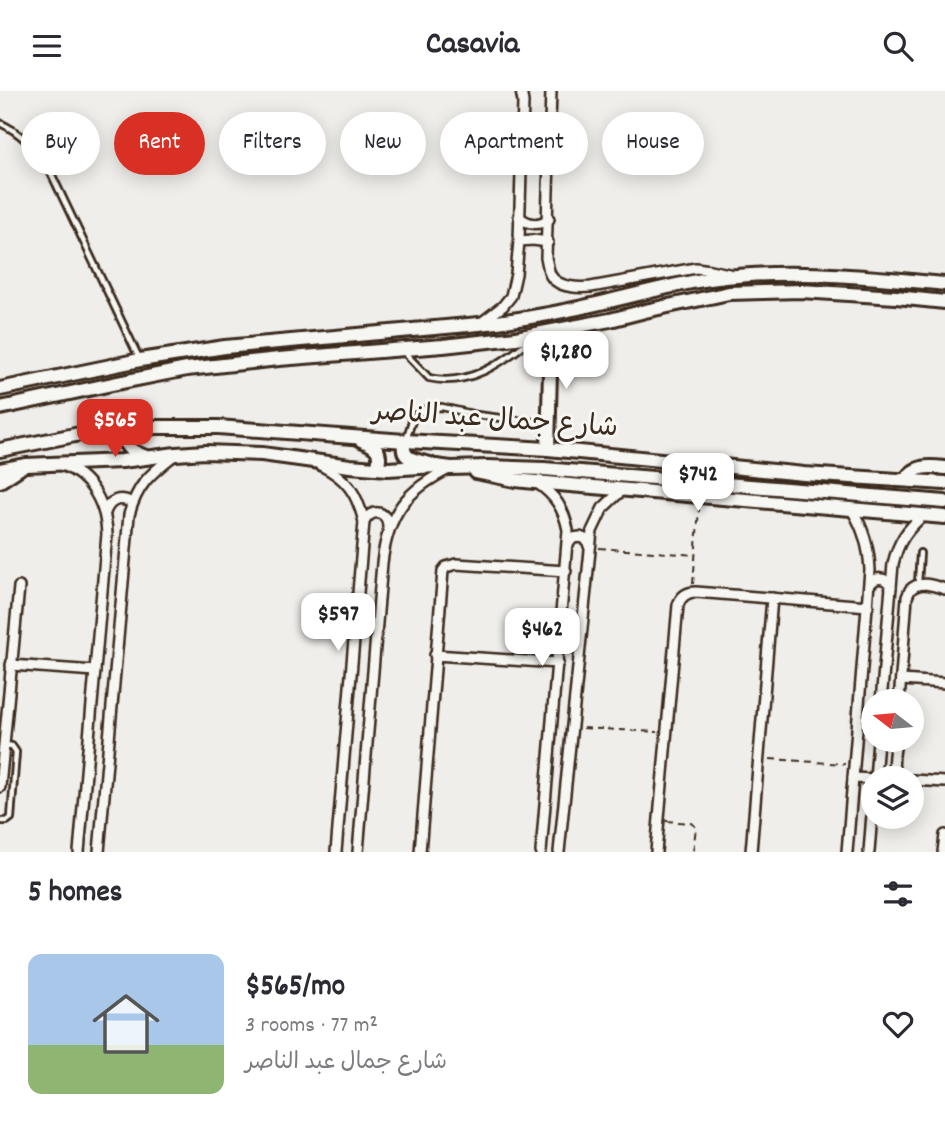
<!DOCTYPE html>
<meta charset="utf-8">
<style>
:root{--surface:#fff;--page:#f2f2f3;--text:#2b2b33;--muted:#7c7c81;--accent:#d93025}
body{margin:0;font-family:Dekko,"Playpen Sans Arabic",sans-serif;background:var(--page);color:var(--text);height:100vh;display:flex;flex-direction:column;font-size:26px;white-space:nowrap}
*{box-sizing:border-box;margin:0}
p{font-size:23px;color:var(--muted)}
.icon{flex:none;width:38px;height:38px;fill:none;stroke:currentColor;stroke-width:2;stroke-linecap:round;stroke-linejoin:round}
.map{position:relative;height:761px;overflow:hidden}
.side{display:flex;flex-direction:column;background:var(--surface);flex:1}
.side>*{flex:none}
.top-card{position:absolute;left:21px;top:21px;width:903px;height:63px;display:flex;gap:14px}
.needle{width:46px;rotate:286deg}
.controls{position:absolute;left:861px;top:598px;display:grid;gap:14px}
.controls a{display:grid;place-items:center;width:63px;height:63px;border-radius:50%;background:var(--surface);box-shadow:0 4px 18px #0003;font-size:35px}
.price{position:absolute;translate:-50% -60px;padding:0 16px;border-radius:14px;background:#fff;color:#222;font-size:23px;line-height:46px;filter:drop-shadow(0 2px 4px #0008)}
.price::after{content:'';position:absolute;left:50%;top:42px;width:21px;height:16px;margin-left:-10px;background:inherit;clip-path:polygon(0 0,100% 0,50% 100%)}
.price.active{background:var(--accent);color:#fff}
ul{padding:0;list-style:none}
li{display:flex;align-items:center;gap:21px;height:175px;padding:0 28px}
li span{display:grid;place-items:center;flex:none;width:196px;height:140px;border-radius:14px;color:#555}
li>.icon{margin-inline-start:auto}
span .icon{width:84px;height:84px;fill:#fffc;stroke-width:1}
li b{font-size:30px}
h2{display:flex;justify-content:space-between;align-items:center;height:84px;padding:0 28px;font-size:30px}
.tag{padding:0 24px;border-radius:32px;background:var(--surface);box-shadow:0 4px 18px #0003;font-size:24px;line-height:63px}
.tag.active{background:var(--accent);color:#fff}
header{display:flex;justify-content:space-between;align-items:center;height:91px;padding:0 28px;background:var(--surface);font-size:32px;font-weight:700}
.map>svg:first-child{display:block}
</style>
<header><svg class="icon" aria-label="menu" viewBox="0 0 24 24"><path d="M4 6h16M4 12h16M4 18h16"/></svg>Casavia<svg class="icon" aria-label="search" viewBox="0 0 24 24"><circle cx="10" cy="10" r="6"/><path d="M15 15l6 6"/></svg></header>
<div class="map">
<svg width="945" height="761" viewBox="0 0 945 761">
<rect width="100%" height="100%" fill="#efeeea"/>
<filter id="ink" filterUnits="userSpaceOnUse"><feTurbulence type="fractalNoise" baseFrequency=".0143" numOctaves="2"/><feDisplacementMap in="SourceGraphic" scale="14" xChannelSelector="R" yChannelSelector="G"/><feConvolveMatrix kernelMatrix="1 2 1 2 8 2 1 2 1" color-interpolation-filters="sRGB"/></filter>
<g filter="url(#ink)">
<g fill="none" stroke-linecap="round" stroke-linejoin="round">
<g stroke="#3b2a1e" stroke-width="10">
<g id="lane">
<path d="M0 32C22 42 37 59 50 80L140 269"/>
<path d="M405 262 429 287C468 296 503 272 531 248"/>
<path d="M406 349 412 330 418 322 428 317 442 316 477 324 548 333"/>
<path d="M918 492 920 462"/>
<path d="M0 730H7L11 727 16 661 12 655 5 654"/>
</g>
</g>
<g stroke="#3b2a1e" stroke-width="14">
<g id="street">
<path d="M551 0 546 167C548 173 548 180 551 185 559 197 579 197 591 196L696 177 710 179 729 183"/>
<path d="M519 126C529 134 538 135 549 128"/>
<path d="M519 150 533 149 548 151"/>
<path d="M481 232 503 215 511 205 516 183 519 150 523 11 521 0"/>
<path d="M61 374C91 384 106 413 107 443L79 761"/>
<path d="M320 374C347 387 357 402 364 431L336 761"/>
<path d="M537 392C555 404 564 418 568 439L541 761"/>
<path d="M105 422C109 409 120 405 132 412"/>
<path d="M364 431C372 416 388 420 388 437"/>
<path d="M568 453 573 447 580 446 587 449 589 455"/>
<path d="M869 495C875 485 886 485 891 496"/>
<path d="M435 564 558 572"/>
<path d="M11 574 95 580"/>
<path d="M901 589 945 592"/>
<path d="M881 611 893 473C898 451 907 438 924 424"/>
<path d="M899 611 907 506 910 499C919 489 933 494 945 498"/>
<path d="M896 649C895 662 889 680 900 688"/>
<path d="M853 687 873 688"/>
<path d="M875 688 878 649"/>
<path d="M912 689 945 691"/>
<path d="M0 696 19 496"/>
<path d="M99 761 129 424C137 394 150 383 173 365"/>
<path d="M358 761 382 472C388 422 406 399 451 377"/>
<path d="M420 761 443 480 446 476 456 473 566 480"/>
<path d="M559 761 592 440 603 417 622 399"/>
<path d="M656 761 678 514C681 505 687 501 696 501L868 515"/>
<path d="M751 761 772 507"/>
<path d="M847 761 870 479C869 456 864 438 852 419"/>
<path d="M869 761 873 710"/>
<path d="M943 761 945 744"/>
</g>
</g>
<g stroke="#3b2a1e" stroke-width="18">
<g id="secondary">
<path d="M0 298 140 269 225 256 479 233C521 229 563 221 605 211 640 203 674 193 710 188 788 177 867 186 945 193"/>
<path d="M0 317 117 292 187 278 279 268 443 255 516 247 610 229 645 220 729 202 801 200 896 206 945 211"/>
<path d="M122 338C122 355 131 361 146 366"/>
<path d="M361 349C376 355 383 360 377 377"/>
<path d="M405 350C399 369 416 369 430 373"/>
<path d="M548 358 551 241"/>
<path d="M0 359 85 342 156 336H218L405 350 548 358 804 383 945 392"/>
<path d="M0 379 26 374 122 370 176 363 205 361 262 363 350 375 388 378 436 375 451 377 487 376 544 378 945 411"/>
<path d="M476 381 515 389 535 391 945 426"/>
<path d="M905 389C916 374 928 375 945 377"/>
<path d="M0 390 20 377"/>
</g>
</g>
<g stroke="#3b2a1e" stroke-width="2" stroke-dasharray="7 5" stroke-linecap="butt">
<path d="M599 457 695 464"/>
<path d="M693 493 699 418"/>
<path d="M583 637 657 641"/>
<path d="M770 668 845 673"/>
<path d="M666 730 691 732 696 736 693 761"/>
</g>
<use href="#lane" stroke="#f6f6f2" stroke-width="4.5"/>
<use href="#street" stroke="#f6f6f2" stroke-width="9"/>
<use href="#secondary" stroke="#f6f6f2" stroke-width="12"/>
</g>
</g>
<g text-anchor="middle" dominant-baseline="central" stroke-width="6" stroke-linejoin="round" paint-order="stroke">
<g font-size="28" fill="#3b2a1e" stroke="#f6f6f2">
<text transform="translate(495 331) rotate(4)">شارع جمال عبد الناصر</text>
</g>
</g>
</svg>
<div class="controls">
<a><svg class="needle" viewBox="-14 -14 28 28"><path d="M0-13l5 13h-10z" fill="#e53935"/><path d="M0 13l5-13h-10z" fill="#7c7c81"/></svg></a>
<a><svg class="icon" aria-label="layers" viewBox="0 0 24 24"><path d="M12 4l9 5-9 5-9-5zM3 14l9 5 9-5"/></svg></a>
</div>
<b class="price" style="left:566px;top:300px">$1,280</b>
<b class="price active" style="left:115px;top:368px">$565</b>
<b class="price" style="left:698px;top:422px">$742</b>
<b class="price" style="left:338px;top:562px">$597</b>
<b class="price" style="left:542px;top:577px">$462</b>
<div class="top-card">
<a class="tag">Buy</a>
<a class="tag active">Rent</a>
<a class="tag">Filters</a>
<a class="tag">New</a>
<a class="tag">Apartment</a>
<a class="tag">House</a>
</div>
</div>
<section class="side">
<h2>5 homes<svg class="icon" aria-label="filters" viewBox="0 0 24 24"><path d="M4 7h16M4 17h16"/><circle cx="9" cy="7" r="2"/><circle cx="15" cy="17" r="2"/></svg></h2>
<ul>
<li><span style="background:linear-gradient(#a9c7e8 65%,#8fb573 0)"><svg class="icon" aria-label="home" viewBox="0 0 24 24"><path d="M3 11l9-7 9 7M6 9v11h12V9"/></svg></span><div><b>$565/mo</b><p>3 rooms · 77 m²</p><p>شارع جمال عبد الناصر</p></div><svg class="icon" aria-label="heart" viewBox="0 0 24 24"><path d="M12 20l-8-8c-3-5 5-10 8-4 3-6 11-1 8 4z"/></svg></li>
</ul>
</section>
